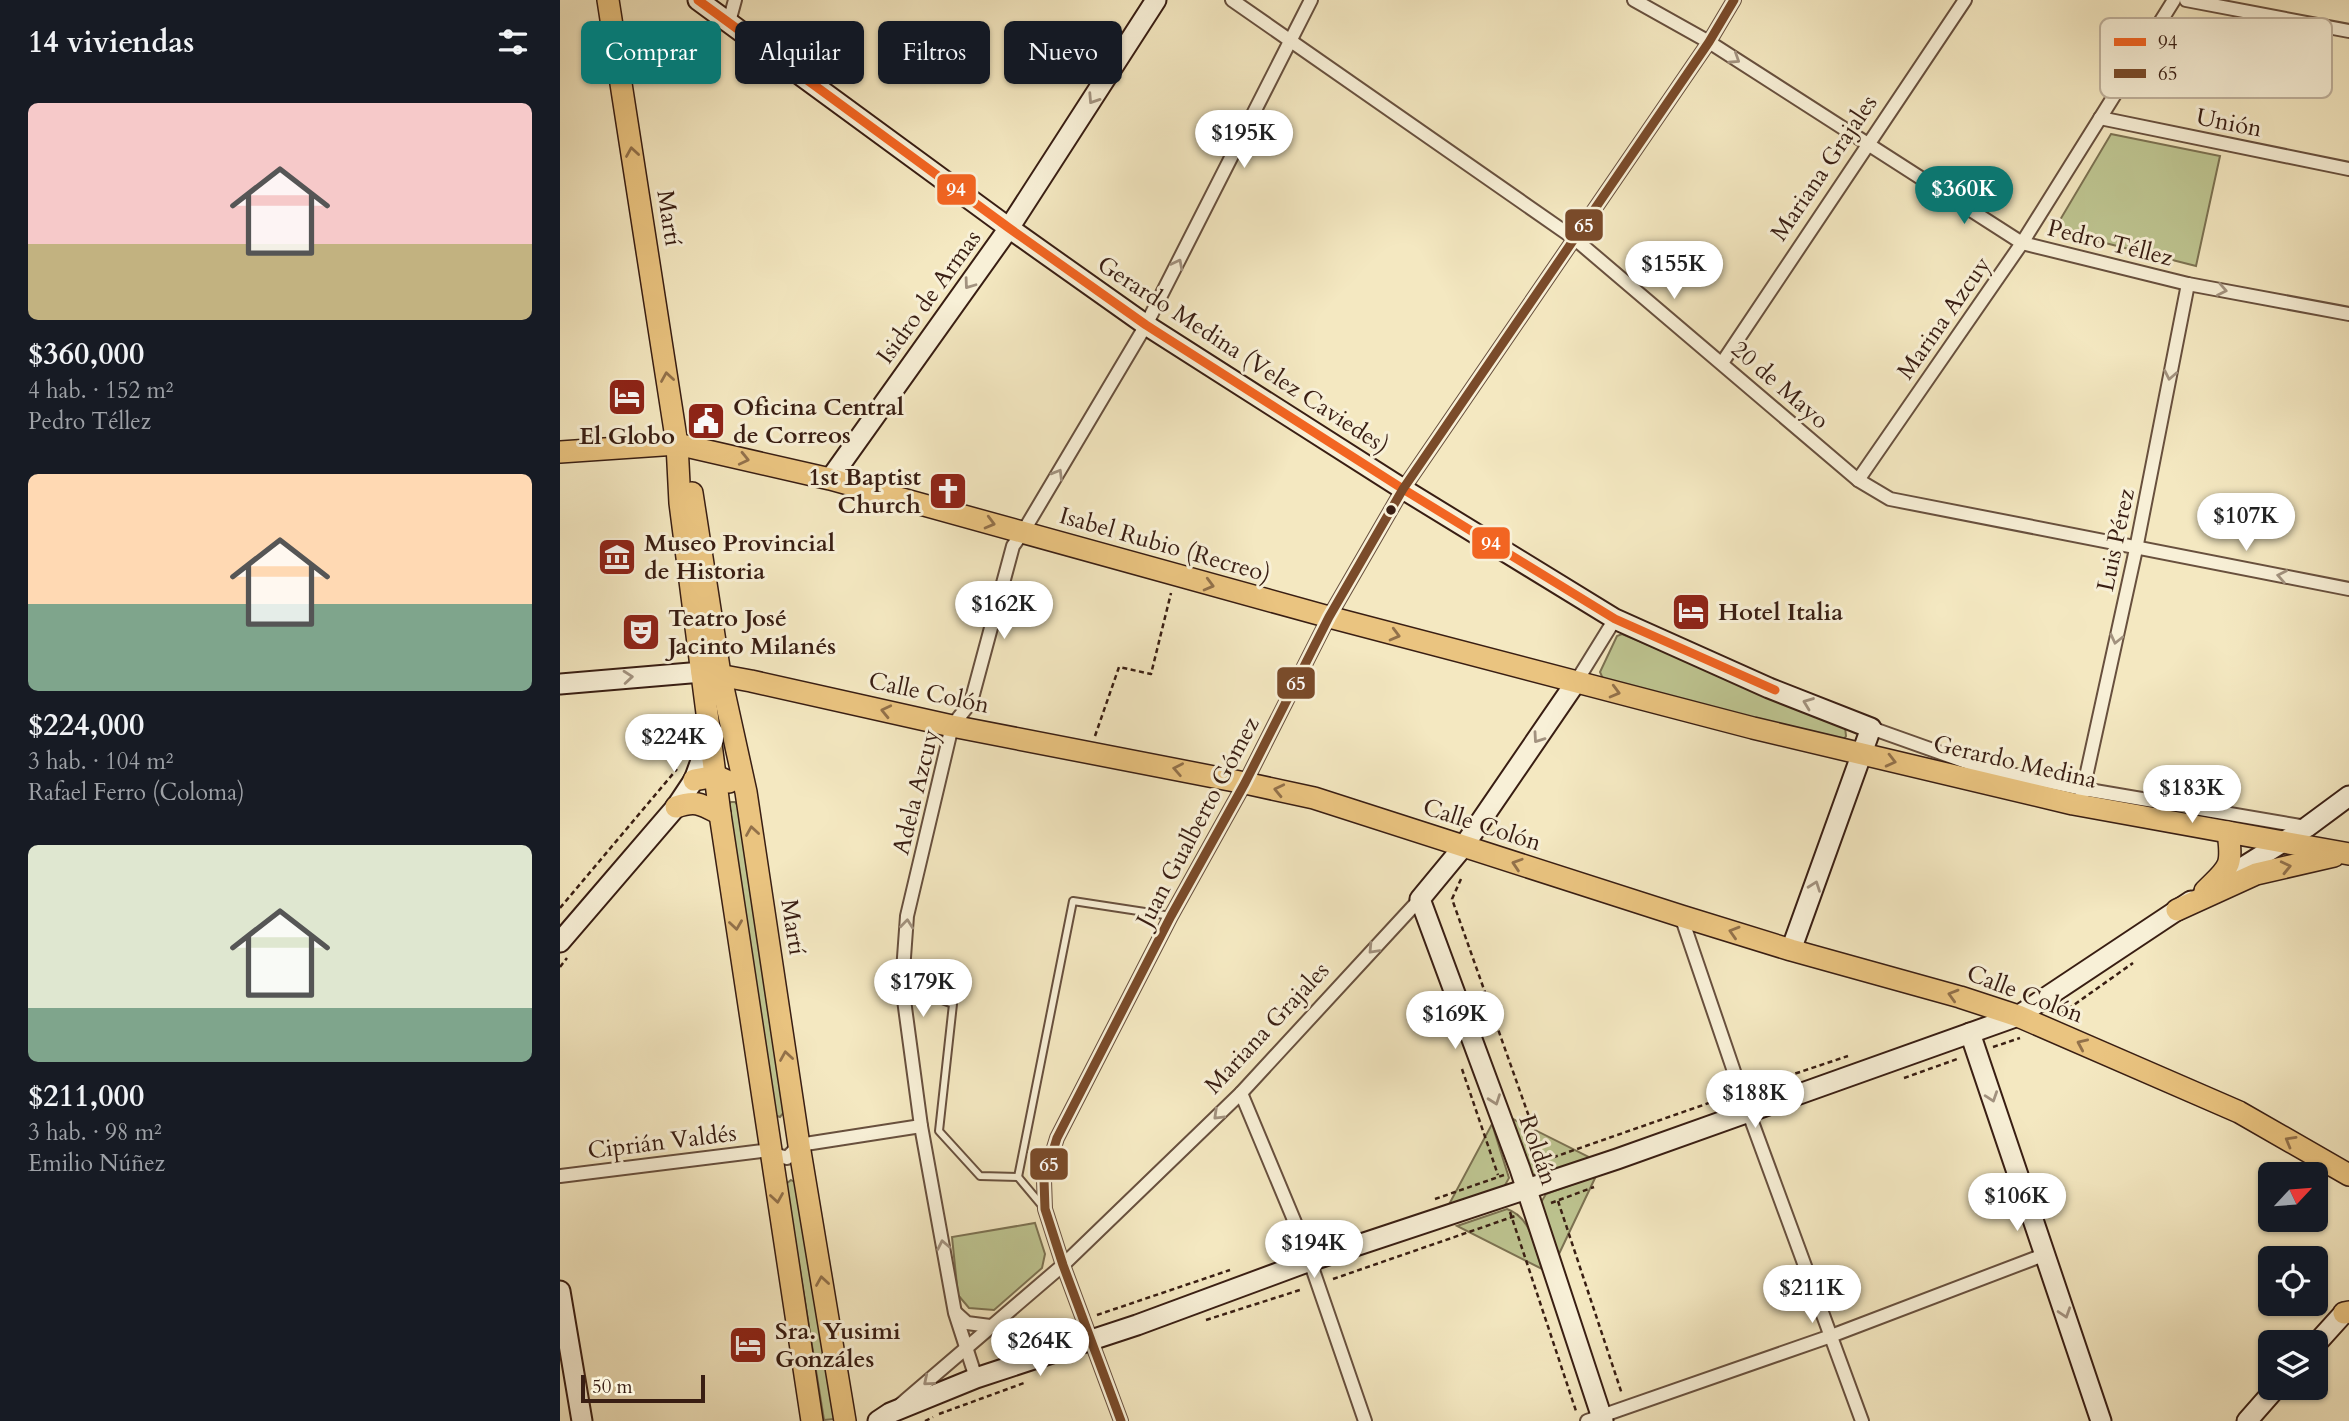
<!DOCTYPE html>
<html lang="es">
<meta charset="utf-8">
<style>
:root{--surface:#171b24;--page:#20242c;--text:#f1f3f6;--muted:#9ea1a6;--accent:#0f766e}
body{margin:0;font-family:Cardo,serif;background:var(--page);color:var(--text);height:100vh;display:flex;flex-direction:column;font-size:26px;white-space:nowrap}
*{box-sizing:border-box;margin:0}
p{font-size:23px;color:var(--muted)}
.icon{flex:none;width:38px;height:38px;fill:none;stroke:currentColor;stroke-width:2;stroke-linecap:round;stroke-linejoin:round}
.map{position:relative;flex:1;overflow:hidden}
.drawer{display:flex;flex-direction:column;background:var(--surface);width:560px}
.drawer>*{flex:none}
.guide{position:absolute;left:21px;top:21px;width:665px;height:63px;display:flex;gap:14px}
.needle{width:46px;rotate:64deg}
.buttons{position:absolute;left:1698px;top:1162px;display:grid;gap:14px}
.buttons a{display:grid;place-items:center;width:70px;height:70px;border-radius:10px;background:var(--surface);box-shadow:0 2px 5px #0004;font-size:35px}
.scale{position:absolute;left:21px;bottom:18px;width:124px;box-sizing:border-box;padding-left:7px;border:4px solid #391e13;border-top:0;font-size:19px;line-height:24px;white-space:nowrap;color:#391e13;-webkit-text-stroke:5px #f8f0d7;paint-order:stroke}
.price{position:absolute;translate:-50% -60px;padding:0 16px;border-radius:24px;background:#fff;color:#222;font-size:23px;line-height:46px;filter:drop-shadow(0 2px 4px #0008)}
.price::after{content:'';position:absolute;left:50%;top:42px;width:21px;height:16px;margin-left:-10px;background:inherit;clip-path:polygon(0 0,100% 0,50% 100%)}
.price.current{background:var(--accent);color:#fff}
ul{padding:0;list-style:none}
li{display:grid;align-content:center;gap:14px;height:371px;padding:0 28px}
li span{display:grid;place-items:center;height:217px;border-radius:10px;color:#555}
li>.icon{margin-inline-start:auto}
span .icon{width:126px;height:126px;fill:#fffc;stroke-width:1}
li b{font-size:30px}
h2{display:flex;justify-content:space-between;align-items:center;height:84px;padding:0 28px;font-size:30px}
.tag{padding:0 24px;border-radius:10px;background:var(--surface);box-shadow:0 2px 5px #0004;font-size:24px;line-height:63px}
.tag.current{background:var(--accent);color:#fff}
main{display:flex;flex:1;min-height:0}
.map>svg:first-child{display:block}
</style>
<main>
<section class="drawer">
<h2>14 viviendas<svg class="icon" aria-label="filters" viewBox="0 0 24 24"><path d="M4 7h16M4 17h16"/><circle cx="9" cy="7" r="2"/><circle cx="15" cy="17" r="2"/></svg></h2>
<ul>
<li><span style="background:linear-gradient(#f6c9c9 65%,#c2b280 0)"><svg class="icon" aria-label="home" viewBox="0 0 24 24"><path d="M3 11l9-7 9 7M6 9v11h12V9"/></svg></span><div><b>$360,000</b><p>4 hab. · 152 m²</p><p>Pedro Téllez</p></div></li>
<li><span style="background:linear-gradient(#ffd9b3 60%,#7fa58c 0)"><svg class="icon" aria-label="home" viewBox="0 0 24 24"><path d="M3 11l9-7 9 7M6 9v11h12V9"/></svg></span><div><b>$224,000</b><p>3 hab. · 104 m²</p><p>Rafael Ferro (Coloma)</p></div></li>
<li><span style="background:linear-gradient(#dfe7d0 75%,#7fa58c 0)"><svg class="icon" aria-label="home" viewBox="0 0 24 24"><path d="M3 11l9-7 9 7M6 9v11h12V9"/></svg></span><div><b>$211,000</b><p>3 hab. · 98 m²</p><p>Emilio Núñez</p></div></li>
</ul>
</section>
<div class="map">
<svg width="1789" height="1421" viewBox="0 0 1789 1421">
<rect width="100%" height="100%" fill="#f4e8c1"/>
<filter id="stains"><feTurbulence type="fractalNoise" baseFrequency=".00286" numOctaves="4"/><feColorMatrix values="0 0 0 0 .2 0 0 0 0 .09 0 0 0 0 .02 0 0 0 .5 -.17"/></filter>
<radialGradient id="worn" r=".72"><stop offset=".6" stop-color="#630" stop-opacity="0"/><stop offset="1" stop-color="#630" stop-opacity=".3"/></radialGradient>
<g fill="#bec591" stroke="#7c7252" stroke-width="2">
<path d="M1551 134 1660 156 1636 266 1494 230Z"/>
<path d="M1062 634 1285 727 1286 736 1283 741 1043 679 1040 672 1057 636Z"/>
<path d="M171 802H175L178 806 225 1111 220 1117 214 1115 167 806Z"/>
<path d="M947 1116 1031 1158 982 1176 970 1174Z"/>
<path d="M932 1124 949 1178 944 1187 886 1210Z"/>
<path d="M1036 1176 998 1256 980 1204 986 1194Z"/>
<path d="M231 1180 236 1183 274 1419 264 1420 226 1184Z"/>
<path d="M947 1209C972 1218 974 1246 982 1269L897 1226Z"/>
<path d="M475 1223 485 1254 482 1268 434 1310 409 1308 398 1295 392 1237Z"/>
</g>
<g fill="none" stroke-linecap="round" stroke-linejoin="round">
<g stroke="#68503e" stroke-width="10">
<g id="lane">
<path d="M344 986 393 1004 379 1131 420 1176 458 1177 513 901 611 916"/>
<path d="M458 1177 484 1208"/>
</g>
</g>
<g stroke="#68503e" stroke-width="16">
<g id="street">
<path d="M672 0 1015 239 1298 480 1330 499 1789 589"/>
<path d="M1074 0 1149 42 1462 243 1628 284 1789 314"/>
<path d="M1626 0 1789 31"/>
<path d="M169 22 175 0"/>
<path d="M1540 118 1789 169"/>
<path d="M1162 363 1405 0"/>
<path d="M1298 480 1462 243 1614 0"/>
<path d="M1016 682 1055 619"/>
<path d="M1311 728 1412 764 1441 772 1523 789 1746 827"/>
<path d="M1520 804 1576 549 1628 284"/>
<path d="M1121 916 1181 1092 1302 1421"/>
<path d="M681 1093 744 1244 805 1421"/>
<path d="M0 1176 210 1150 217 1155 227 1158 239 1145 361 1126"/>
<path d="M396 1313 407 1323 430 1326"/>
<path d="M416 1378 395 1313 361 1126 342 985 347 916 392 726 411 702 453 546 463 532 586 325 751 0"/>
<path d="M341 1404 503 1265 681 1093 860 899"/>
<path d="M561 1421 503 1265 485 1209 484 1180 497 1138 611 916 685 783 769 617 843 489 1149 42 1174 0"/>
<path d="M1027 1421 1271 1336 1486 1254"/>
</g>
</g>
<g stroke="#391e13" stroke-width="23">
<g id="secondary">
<path d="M138 0 449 228 586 325 843 489 1055 619 1209 688 1311 728 1231 950"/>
<path d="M270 479 449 228 596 0"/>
<path d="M1016 682 903 847 860 899 960 1169 1043 1421"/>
<path d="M0 684 142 672"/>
<path d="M1656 884 1747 827 1789 796"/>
<path d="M0 942 116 807 134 780 150 736"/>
<path d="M1410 1033 1541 1421"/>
<path d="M0 1291 22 1421"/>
<path d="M1755 1345 1784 1313"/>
<path d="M318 1421 330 1413 416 1378 577 1325 750 1261 1057 1159 1458 1016 1631 901"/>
<path d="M1687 1421 1716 1388"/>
</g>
</g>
<g stroke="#391e13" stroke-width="24">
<g id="primary">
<path d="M48 0 117 444 120 503 160 814 252 1421"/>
<path d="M0 452 117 444 270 479 769 617 1193 728 1513 804 1789 854"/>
<path d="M132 493 160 674 186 792 239 1145 285 1421"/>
<path d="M142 672 191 681 392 726 685 783 754 798 1121 916 1231 950 1400 997 1458 1016 1679 1112 1789 1175"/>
<path d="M134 780 156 776 169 782"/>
<path d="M116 807C136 800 141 804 160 814"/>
<path d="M1645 891C1669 867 1673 868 1668 832"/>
<path d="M1617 910 1696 874 1774 856"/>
<path d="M1784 1313 1789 1312"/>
</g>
</g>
<g stroke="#391e13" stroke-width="2.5" stroke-dasharray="5 3.5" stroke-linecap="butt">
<path d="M535 736 559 667 591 674 611 593"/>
<path d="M901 879 892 899 985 1162"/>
<path d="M0 908 117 769"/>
<path d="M0 967 7 958"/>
<path d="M1501 1014 1573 963"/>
<path d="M1433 1047 1460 1038"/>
<path d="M902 1069 938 1175"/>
<path d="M1344 1078 1400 1058"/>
<path d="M1195 1087 1288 1056"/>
<path d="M977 1163 1169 1096"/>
<path d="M875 1199 944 1175"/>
<path d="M998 1201 1062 1394"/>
<path d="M991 1203 1034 1187"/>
<path d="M950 1212 1016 1411"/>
<path d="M773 1279 958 1215"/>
<path d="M537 1315 670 1270"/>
<path d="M646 1320 743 1289"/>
<path d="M379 1414 464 1383"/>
<path d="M365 1421 373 1417"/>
</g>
<use href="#lane" stroke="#f8f0d7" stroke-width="6"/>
<use href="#street" stroke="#f8f0d7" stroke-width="12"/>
<use href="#secondary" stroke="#f8f0d7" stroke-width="19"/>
<use href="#primary" stroke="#eac480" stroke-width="21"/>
<g stroke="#f8f0d7" stroke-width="14">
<path id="bus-1" d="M138 0 449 228 586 325 843 489 1055 619 1215 690"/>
</g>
<g stroke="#f8f0d7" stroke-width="14">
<path id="bus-2" d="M561 1421 503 1265 485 1209 484 1180 497 1138 611 916 685 783 769 617 843 489 1149 42 1174 0"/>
</g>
<use href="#bus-1" stroke="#f26522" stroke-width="9"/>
<use href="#bus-2" stroke="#7a4b2a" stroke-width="9"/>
</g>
<defs><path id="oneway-chevron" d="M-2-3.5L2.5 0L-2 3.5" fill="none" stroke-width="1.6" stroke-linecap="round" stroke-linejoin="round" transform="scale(1.75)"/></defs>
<g stroke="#a2927f">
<use href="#oneway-chevron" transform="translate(1175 59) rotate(33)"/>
<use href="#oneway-chevron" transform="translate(533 99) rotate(123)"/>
<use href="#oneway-chevron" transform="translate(618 264) rotate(-63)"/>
<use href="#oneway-chevron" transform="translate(409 284) rotate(126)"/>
<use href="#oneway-chevron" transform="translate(1662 290) rotate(11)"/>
<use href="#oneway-chevron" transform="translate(1610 375) rotate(101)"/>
<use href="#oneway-chevron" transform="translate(498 474) rotate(-59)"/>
<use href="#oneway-chevron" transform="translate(1722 576) rotate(-169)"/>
<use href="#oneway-chevron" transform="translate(1556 639) rotate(103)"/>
<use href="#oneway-chevron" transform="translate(68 677) rotate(-5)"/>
<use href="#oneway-chevron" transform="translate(1248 703) rotate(-159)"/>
<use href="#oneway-chevron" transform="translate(978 738) rotate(125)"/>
<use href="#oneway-chevron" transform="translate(1255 886) rotate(-70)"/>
<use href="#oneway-chevron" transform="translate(347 924) rotate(-84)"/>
<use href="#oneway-chevron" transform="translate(813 949) rotate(133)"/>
<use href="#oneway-chevron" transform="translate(1432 1097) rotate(71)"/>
<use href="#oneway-chevron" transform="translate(935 1100) rotate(70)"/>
<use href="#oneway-chevron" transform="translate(658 1115) rotate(136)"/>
<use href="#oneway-chevron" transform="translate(383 1245) rotate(-101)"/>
<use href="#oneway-chevron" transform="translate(1505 1313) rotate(72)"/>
<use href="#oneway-chevron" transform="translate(368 1381) rotate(140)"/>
</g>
<g stroke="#92714a">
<use href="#oneway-chevron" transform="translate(72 152) rotate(-99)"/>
<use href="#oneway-chevron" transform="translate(107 377) rotate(-99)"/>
<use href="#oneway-chevron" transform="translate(184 459) rotate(13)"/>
<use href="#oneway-chevron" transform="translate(430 523) rotate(15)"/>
<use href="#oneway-chevron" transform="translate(649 585) rotate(15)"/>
<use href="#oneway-chevron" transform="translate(835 635) rotate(15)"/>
<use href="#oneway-chevron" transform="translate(1055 692) rotate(15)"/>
<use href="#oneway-chevron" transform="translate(326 711) rotate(-167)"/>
<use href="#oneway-chevron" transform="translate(1331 761) rotate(14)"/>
<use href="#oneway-chevron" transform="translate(618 769) rotate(-169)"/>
<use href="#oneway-chevron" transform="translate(719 790) rotate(-167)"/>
<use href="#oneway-chevron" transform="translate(192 831) rotate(-99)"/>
<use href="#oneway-chevron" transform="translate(957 864) rotate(-162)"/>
<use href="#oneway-chevron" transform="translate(1726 867) rotate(-13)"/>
<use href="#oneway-chevron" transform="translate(176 925) rotate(82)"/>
<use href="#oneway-chevron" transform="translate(1174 932) rotate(-163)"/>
<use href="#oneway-chevron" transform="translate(1393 995) rotate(-164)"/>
<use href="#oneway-chevron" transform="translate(1522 1044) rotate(-156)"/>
<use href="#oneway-chevron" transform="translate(226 1056) rotate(-99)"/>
<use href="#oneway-chevron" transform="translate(1730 1141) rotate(-150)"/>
<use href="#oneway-chevron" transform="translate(217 1198) rotate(81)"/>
<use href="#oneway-chevron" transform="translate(262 1281) rotate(-99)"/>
</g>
<defs>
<g id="hotel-square" transform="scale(2.0125)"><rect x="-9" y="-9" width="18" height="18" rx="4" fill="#8f2418" stroke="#f8f0d7"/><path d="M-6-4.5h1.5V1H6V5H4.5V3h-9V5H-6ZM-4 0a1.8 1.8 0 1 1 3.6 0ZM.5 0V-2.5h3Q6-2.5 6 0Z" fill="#fff"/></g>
<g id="civic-square" transform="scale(2.0125)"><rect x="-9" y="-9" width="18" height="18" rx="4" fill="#8f2418" stroke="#f8f0d7"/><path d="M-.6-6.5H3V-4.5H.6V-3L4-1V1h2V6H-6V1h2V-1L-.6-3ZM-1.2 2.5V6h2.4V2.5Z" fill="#fff"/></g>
<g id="church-square" transform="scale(2.0125)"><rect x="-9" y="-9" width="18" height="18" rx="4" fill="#8f2418" stroke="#f8f0d7"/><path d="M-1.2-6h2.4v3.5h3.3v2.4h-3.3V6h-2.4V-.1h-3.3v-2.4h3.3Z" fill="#fff"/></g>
<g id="museum-square" transform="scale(2.0125)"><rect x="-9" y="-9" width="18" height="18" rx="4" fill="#8f2418" stroke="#f8f0d7"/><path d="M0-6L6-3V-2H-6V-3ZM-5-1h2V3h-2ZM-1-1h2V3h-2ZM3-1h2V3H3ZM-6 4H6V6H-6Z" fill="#fff"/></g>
<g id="theatre-square" transform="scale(2.0125)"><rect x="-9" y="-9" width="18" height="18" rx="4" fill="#8f2418" stroke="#f8f0d7"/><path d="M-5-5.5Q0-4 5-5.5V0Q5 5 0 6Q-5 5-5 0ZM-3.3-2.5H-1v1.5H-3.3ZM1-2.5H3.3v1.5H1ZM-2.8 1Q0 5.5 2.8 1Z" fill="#fff"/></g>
</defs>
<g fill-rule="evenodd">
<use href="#hotel-square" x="67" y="397"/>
<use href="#civic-square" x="146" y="421"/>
<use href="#church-square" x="388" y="491"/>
<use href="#museum-square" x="57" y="557"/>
<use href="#hotel-square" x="1131" y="612"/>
<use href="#theatre-square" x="81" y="632"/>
<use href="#hotel-square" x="188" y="1345"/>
</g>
<circle fill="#391e13" stroke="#f8f0d7" stroke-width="2.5" cx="831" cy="510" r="6"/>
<g text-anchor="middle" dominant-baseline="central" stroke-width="6" stroke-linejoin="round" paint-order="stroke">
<g font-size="24" fill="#391e13" stroke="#f8f0d7">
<text transform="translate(1669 123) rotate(11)">Unión</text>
<text transform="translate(1264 168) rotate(-56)">Mariana Grajales</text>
<text transform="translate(109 218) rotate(81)">Martí</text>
<text transform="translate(1550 243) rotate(14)">Pedro Téllez</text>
<text transform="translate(369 297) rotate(-54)">Isidro de Armas</text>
<text transform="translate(1384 318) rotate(-55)">Marina Azcuy</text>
<text transform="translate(683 355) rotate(33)">Gerardo Medina (Velez Caviedes)</text>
<text transform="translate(1220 385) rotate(41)">20 de Mayo</text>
<text transform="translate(1556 540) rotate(-78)">Luis Pérez</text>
<text transform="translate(605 545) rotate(16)">Isabel Rubio (Recreo)</text>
<text transform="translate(369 693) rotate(12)">Calle Colón</text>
<text transform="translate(1455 762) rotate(13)">Gerardo Medina</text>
<text transform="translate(356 792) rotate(-76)">Adela Azcuy</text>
<text transform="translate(638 822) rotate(-62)">Juan Gualberto Gómez</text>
<text transform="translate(922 825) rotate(18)">Calle Colón</text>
<text transform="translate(233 927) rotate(81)">Martí</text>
<text transform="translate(1465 994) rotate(21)">Calle Colón</text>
<text transform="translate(707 1028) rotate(-47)">Mariana Grajales</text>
<text transform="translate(102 1142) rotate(-7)">Ciprián Valdés</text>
<text transform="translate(978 1150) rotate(71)">Roldán</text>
</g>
<g font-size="24" font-weight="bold" fill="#391e13" stroke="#f8f0d7" text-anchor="start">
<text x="173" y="407">Oficina Central<tspan x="173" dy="28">de Correos</tspan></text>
<text x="67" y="436" text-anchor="middle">El Globo</text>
<text x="361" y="477" text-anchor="end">1st Baptist<tspan x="361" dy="28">Church</tspan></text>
<text x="84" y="543">Museo Provincial<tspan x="84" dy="28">de Historia</tspan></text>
<text x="1158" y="612">Hotel Italia</text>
<text x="108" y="618">Teatro José<tspan x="108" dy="28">Jacinto Milanés</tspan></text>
<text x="215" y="1331">Sra. Yusimi<tspan x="215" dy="28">Gonzáles</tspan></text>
</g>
</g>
<rect x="1540" y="18" width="232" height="80" rx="10" fill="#f8f0d7" stroke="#bfb19c" stroke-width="2"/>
<rect x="1554" y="38" width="32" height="8" fill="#f26522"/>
<rect x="1554" y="69" width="32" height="9" fill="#7a4b2a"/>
<g font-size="19" fill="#391e13">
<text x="1598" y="49">94</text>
<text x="1598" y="80">65</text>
</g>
<g stroke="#f8f0d7" stroke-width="2.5">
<rect x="376" y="173" width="41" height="33" rx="7" fill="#f26522"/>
<rect x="1004" y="208" width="40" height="34" rx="7" fill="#7a4b2a"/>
<rect x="911" y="526" width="40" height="34" rx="7" fill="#f26522"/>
<rect x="716" y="666" width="40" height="34" rx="7" fill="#7a4b2a"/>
<rect x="469" y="1147" width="40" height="34" rx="7" fill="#7a4b2a"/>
</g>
<g font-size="19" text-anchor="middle" font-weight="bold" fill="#fff">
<text x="396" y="196">94</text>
<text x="1024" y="232">65</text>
<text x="931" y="550">94</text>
<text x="736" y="690">65</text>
<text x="489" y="1171">65</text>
</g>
<rect width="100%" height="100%" filter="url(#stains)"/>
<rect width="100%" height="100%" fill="url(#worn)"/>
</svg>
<div class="buttons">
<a><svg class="needle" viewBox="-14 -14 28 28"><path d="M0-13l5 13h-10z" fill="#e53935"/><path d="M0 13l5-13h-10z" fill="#9ea1a6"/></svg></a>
<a><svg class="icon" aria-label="locate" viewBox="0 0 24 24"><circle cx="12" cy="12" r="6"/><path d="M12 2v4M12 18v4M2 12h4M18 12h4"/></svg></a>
<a><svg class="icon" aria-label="layers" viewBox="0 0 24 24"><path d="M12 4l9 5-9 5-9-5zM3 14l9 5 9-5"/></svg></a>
</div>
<div class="scale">50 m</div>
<b class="price" style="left:684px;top:170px">$195K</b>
<b class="price current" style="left:1404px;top:226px">$360K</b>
<b class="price" style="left:1114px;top:301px">$155K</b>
<b class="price" style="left:1686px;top:553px">$107K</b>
<b class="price" style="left:444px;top:641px">$162K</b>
<b class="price" style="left:114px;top:774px">$224K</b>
<b class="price" style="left:1632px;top:825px">$183K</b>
<b class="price" style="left:363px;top:1019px">$179K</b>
<b class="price" style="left:895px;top:1051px">$169K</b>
<b class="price" style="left:1195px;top:1130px">$188K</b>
<b class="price" style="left:1457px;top:1233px">$106K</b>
<b class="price" style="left:754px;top:1280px">$194K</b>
<b class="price" style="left:1252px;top:1325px">$211K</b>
<b class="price" style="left:480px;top:1378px">$264K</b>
<div class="guide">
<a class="tag current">Comprar</a>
<a class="tag">Alquilar</a>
<a class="tag">Filtros</a>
<a class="tag">Nuevo</a>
</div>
</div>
</main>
